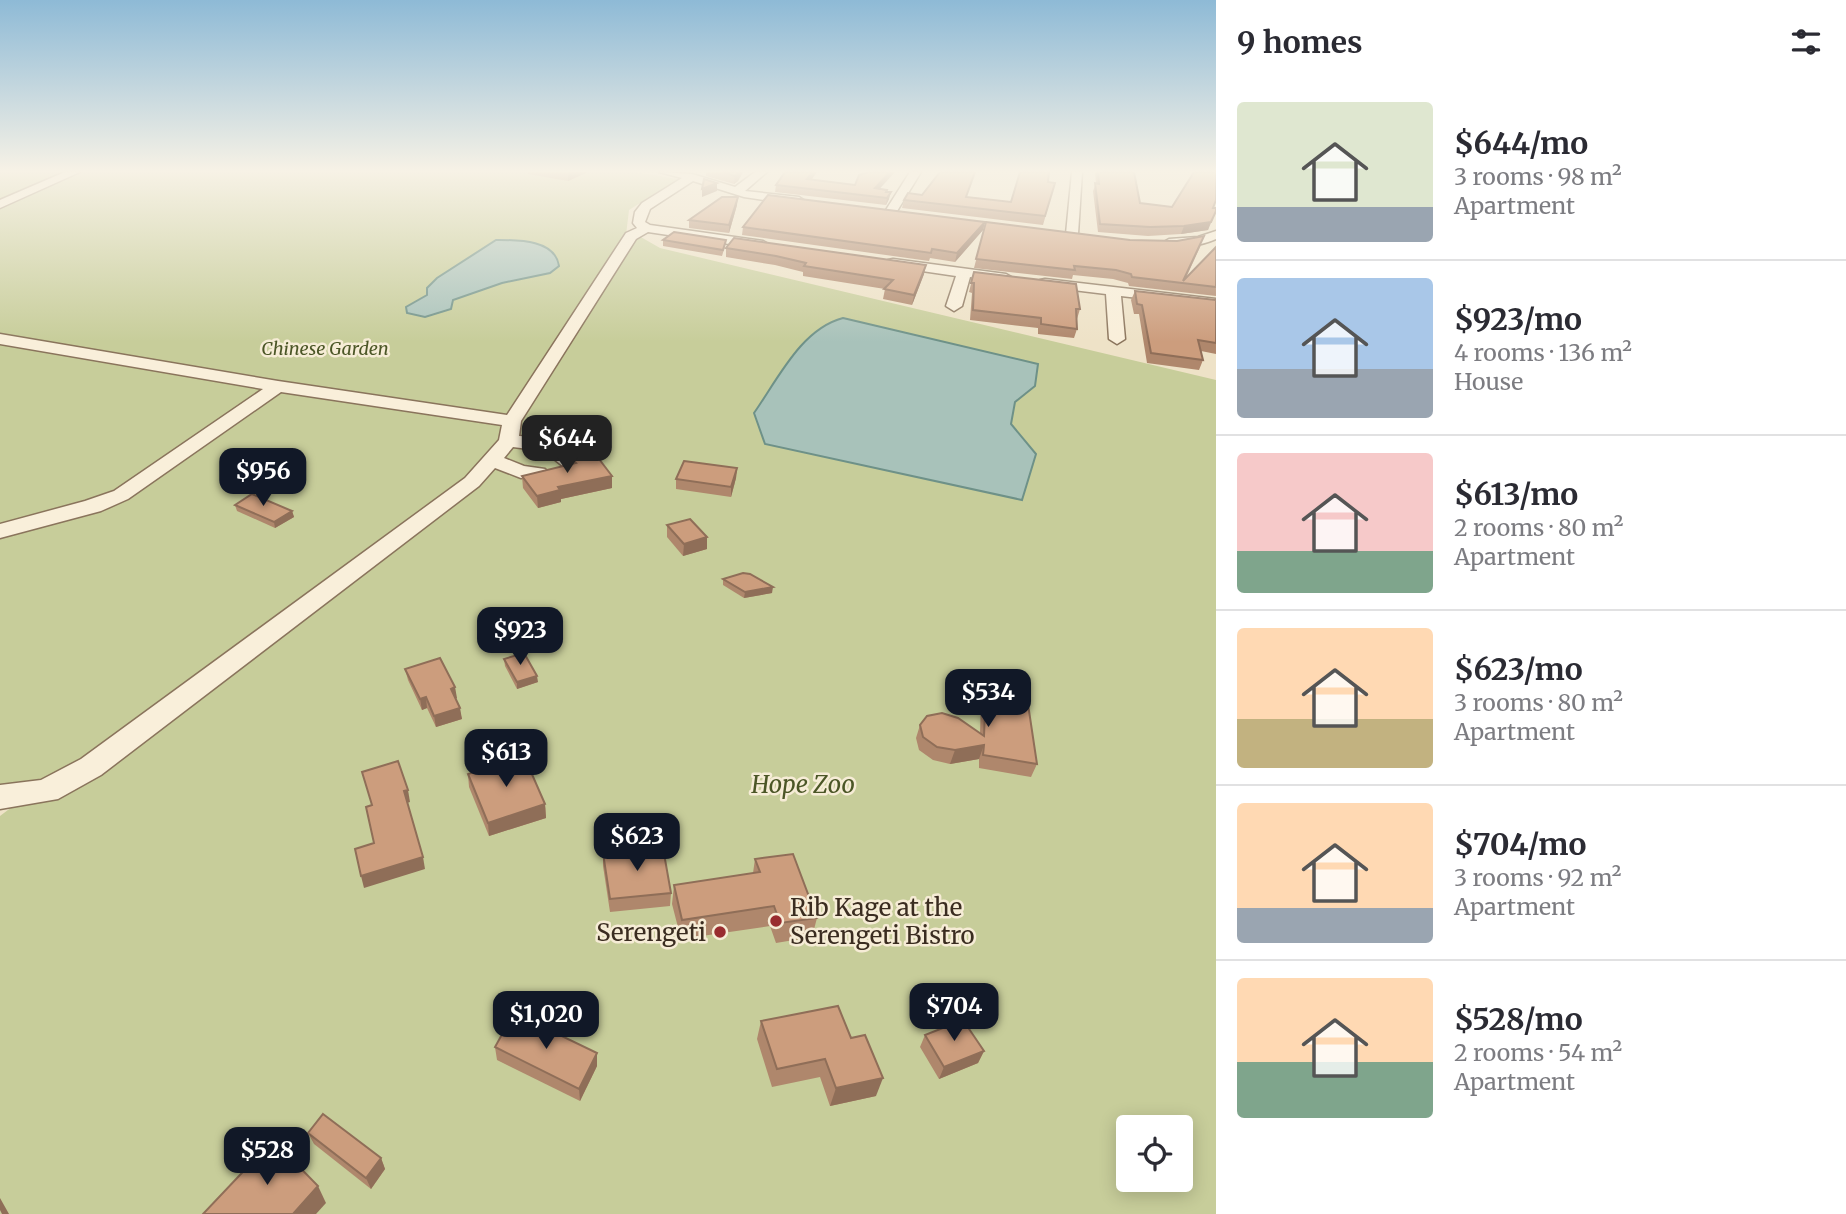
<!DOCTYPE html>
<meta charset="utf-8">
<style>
:root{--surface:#fff;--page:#f2f2f3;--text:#2b2b33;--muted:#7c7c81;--line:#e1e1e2;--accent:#111827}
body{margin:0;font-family:Merriweather,serif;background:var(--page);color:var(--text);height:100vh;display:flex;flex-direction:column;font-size:26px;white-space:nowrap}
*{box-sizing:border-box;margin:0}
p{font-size:23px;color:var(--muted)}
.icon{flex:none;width:38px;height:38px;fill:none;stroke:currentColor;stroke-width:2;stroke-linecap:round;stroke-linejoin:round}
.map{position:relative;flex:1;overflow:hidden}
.drawer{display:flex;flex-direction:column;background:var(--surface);width:630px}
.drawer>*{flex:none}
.fabs{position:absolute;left:1116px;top:1115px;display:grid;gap:14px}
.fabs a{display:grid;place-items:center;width:77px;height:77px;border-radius:7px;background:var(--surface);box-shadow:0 4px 18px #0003;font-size:35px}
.price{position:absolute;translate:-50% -60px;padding:0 16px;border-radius:14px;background:var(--accent);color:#fff;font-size:23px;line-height:46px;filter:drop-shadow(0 2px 4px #0008)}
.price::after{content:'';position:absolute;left:50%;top:42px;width:21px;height:16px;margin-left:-10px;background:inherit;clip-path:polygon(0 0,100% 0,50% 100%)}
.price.current{background:#222;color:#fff}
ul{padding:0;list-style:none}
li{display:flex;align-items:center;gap:21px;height:175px;padding:0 21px}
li+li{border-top:2px solid var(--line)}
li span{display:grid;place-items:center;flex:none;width:196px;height:140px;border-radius:7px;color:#555}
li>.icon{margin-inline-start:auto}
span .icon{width:84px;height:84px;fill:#fffc;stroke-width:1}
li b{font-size:30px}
h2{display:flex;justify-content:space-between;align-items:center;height:84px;padding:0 21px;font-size:30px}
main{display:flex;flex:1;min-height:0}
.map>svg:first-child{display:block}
</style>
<main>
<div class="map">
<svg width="1216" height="1214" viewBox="0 0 1216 1214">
<rect width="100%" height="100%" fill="#eee2c7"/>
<path fill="#c7cd9a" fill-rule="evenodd" d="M0 172H634L678 179 629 210 626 235 639 236 660 248 1216 380V1214H0V816L37 788 0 791ZM1129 1127H1181V1180H1129Z"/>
<g fill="#a8c2ba" stroke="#6e9188" stroke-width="2">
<path d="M496 240C517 240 555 239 559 266L550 273 502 283 453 300 451 309 425 317 407 313 406 307 427 295V288L437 278Z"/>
<path d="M843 318 1038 364 1035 386 1015 402 1011 424 1036 454 1022 500 765 444 754 413C778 379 801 329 843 318Z"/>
</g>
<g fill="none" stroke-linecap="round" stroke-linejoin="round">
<g stroke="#8a745c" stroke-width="3">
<g id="minor">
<path d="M65 172H80L0 208V200Z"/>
<path d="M659 172 692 174 735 187 755 172H767L745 191 799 197 805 201 799 205 744 197 693 181 650 209 645 222 650 225 763 241 770 245 763 249 648 232 636 239 521 421 519 436C544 437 565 441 581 463L578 467H564L544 451 513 447 504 458 524 466 545 469 548 473 545 477 521 478 495 468 479 486 101 775 58 799 0 809V785L41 780 81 759 465 478 499 440 502 425 281 392 128 499 101 511 0 538V524L85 501 114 491 263 389 0 344V334L278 381 507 415 626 233 637 228 633 223 635 212 642 203 682 178Z"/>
<path d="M910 172H921L894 216H886L884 213Z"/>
<path d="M1072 172H1082L1078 234 1072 238 1066 234Z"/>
<path d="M1216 231V239C1202 245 1175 252 1162 243L1169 239 1198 237Z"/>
<path d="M893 259 1006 274 1013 278 1006 282 970 277 962 306 954 311 946 306 956 276 888 266V260Z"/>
<path d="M1045 279 1216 299V307L1121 296 1125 339 1117 344 1109 339 1106 294 1040 286V280Z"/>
</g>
</g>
<use href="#minor" fill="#f9efda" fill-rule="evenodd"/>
</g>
<g fill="#af876c">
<path d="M528 172H588L568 181 528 174Z"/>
<path d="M706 172H743L738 181 734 184 706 176Z"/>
<path d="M785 172H817L811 180 880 189 887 192 889 199 886 205 775 192 776 185Z"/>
<path d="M1095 172H1134L1140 203 1172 207 1194 173 1191 172H1216L1213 208 1208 230 1181 234 1148 236 1098 232 1093 191 1096 184Z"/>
<path d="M1048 182 1055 183 1043 225 902 208 904 200 967 197 1011 202Z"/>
<path d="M737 205 729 233 689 228V220Z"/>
<path d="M985 222 983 230 955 262 930 258 929 261 742 235 743 227Z"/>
<path d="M986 222 1130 240 1201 245 1185 280 1216 247V296L1129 286 1128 283 1113 279 1073 275 1072 279 974 268Z"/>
<path d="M663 240 725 246 722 256 663 246Z"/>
<path d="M726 248 924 274 912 305 883 299 885 289 803 276V272L775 265 726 257Z"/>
<path d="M974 272 1080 309 1077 319V329L1074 338 1038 334V328L970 320 972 293 969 292Z"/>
<path d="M1135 291 1216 300V354L1201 351 1203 360 1199 370 1147 363 1139 314H1134L1131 300Z"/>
<path d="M573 460 612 476V488L561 499V502L538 508 523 488 522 476 573 464Z"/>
<path d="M737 468 736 478 731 497 676 489V479Z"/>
<path d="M235 505 292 511 294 517 275 528 237 511Z"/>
<path d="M667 525 707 537V549L683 556 667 537Z"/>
<path d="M723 579 772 593 744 598 723 585Z"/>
<path d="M504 659 538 682 517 689 505 666Z"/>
<path d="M405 669 457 698 456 699 462 719 436 727 427 708 422 710 408 680Z"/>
<path d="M986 686 1015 701 1037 764 1031 777 979 768V759L950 764 933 760 919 750 916 738 920 725 980 734 981 699Z"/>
<path d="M468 774 545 804 546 818 489 836 469 787Z"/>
<path d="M603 853 671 893 670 906 610 912 603 866Z"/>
<path d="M755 859 817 918 812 937 776 943 770 926 681 939 672 904 674 885 753 873Z"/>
<path d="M838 1006 876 1096 830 1106 820 1077 772 1087 757 1039 761 1021Z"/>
<path d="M925 1035 984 1051 978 1063 939 1079 920 1047Z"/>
<path d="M495 1047 597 1053V1066L580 1101 497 1060Z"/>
<path d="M308 1133 381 1158 385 1169 371 1189 314 1144Z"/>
</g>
<g fill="#8f6e58">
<path d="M570 172H588L568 181V173Z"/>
<path d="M739 172H743L738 181 734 184 735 176Z"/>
<path d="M813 172H817L806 187 807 179Z"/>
<path d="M890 172H895L874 195 875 188Z"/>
<path d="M717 183V191L702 197V189Z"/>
<path d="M891 192 889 199 886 205 887 198Z"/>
<path d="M738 197 737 205 729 233V225Z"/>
<path d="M1216 211 1208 230 1181 234 1184 226Z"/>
<path d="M985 222 983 230 955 262 957 253Z"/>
<path d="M926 265 924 274 912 305 914 295Z"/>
<path d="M737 468 736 478 731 497V487Z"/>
<path d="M612 476V488L561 499V502L538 508 537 496 558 487Z"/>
<path d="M292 511 294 517 275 528 274 522Z"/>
<path d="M707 537V549L683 556 684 544Z"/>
<path d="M773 587 772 593 744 598 745 592Z"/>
<path d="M537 676 538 682 517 689V682Z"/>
<path d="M455 687 457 698 452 700 451 689Z"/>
<path d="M426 697 427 708 422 710 420 699Z"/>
<path d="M460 708 462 719 436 727 434 716Z"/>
<path d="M984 745 979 759 950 764 955 750Z"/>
<path d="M408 790 410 802 407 803 404 791Z"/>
<path d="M545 804 546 818 489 836 488 823Z"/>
<path d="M423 857 425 869 364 888 361 876Z"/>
<path d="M984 1051 978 1063 939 1079 944 1067Z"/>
<path d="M597 1053V1066L580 1101 579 1089Z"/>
<path d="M883 1078 876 1096 830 1106 836 1088Z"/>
<path d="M381 1158 385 1169 371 1189 366 1178Z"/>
<path d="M318 1186 326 1203 316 1214H293Z"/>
<path d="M0 1198 9 1214H2L0 1210Z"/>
</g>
<g fill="#cc9d7d" stroke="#8f6e58" stroke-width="2">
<path d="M722 172H739L735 176Z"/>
<path d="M785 172H813L807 179 855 185 859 175 868 172H890L875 188 887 190 886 192H891L887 198 776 185Z"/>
<path d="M940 172H975L966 197 1011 202 1020 172H1049L1048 182 1055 183 1045 216 904 200 908 193 922 195Z"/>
<path d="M1098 172H1134L1140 203 1172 207 1194 172H1216V200L1213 208H1216V211L1211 222 1184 226 1150 227 1100 224 1095 183 1099 184Z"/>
<path d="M704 179 717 183 702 189Z"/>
<path d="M768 195 985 222 957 253 932 249 931 253 743 227Z"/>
<path d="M722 197H738L729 225 689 220Z"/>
<path d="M986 222 1130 240 1177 241 1204 236 1183 281 1216 247V287L1132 277 1131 274 1116 270 1074 266 1075 270 976 259Z"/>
<path d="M674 232 726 240 723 250 663 240Z"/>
<path d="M734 238 926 265 914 295 884 289 893 280 804 266 806 263 776 256 726 248Z"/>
<path d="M974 272 1076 284 1080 309H1076L1077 329 1041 324V318L973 310 974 283H971Z"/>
<path d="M1135 291 1216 300V343L1198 340 1203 360 1151 353 1142 305 1137 304Z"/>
<path d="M596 455 612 476 558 487 560 490 537 496 522 476 576 463 573 460Z"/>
<path d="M684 461 737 468 731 487 676 479Z"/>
<path d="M252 494 292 511 274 522 235 505Z"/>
<path d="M690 519 707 537 684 544 667 525Z"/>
<path d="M743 573 750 574 773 587 745 592 723 579Z"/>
<path d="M524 653 537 676 517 682 504 659Z"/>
<path d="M440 658 455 687 451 689 460 708 434 716 426 697 420 699 405 669Z"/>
<path d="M986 686 1015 692V701L1028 704 1037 764 983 755 984 745 955 750 937 747 923 737 920 725 927 716 942 713 958 718 984 736Z"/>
<path d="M524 756 545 804 488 823 468 774Z"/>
<path d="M398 761 408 790 404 791 423 857 361 876 355 849 374 843 366 807 372 805 362 772Z"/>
<path d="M663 848 671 893 610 899 603 853Z"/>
<path d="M793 854 817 918 780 923 774 906 682 920 674 885 760 872 755 859Z"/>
<path d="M838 1006 851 1038 865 1035 883 1078 836 1088 825 1059 777 1069 761 1021Z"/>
<path d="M514 1013 597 1053 579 1089 495 1047Z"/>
<path d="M963 1020 984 1051 944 1067 925 1035Z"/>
<path d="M323 1114 381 1158 366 1178 308 1133Z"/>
<path d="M273 1140 318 1186 293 1214H203Z"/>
</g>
<linearGradient id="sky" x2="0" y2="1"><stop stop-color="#8ebad6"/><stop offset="0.5" stop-color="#f7f2e6"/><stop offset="1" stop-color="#f7f2e6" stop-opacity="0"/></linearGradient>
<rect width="1216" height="342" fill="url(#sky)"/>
<g fill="#992c2f" stroke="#f6ecd6" stroke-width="2.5">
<circle cx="776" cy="921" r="7"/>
<circle cx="720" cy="932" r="7"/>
</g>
<g text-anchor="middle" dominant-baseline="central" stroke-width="5" stroke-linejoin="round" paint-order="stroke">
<g font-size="18" font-style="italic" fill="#4b5626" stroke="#f6ecd6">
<text x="325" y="348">Chinese Garden</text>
</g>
<g font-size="24" font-style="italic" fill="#4b5626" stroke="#f6ecd6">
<text x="803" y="784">Hope Zoo</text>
</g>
<g font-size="24" fill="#3a2c20" stroke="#f6ecd6" text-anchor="start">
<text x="790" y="907">Rib Kage at the<tspan x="790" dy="28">Serengeti Bistro</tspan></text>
<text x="706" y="932" text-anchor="end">Serengeti</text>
</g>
</g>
</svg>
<div class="fabs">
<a><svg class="icon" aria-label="locate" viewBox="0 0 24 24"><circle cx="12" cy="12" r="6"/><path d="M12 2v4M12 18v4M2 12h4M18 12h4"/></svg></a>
</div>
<b class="price current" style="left:567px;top:475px">$644</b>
<b class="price" style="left:263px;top:508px">$956</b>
<b class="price" style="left:520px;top:667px">$923</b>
<b class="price" style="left:988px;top:729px">$534</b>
<b class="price" style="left:506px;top:789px">$613</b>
<b class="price" style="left:637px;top:873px">$623</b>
<b class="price" style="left:954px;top:1043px">$704</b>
<b class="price" style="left:546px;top:1051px">$1,020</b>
<b class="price" style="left:267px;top:1187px">$528</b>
</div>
<section class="drawer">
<h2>9 homes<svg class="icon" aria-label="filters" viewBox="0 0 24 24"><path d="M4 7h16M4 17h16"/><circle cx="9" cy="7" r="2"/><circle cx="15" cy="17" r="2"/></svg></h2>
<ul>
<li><span style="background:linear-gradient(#dfe7d0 75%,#9aa5b1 0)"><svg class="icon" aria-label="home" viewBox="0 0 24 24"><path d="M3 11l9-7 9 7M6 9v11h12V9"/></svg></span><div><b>$644/mo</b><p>3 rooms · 98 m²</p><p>Apartment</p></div></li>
<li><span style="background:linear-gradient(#a9c7e8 65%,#9aa5b1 0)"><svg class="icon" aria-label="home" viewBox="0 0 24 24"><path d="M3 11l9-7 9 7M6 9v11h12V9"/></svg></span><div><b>$923/mo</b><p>4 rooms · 136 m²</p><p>House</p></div></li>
<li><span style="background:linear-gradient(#f6c9c9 70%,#7fa58c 0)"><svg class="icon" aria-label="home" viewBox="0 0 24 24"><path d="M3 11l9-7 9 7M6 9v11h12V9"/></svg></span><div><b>$613/mo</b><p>2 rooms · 80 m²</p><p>Apartment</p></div></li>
<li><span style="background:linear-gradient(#ffd9b3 65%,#c2b280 0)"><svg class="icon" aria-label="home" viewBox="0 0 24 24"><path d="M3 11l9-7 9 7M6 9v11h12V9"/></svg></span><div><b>$623/mo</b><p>3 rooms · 80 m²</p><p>Apartment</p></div></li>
<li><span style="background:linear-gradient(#ffd9b3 75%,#9aa5b1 0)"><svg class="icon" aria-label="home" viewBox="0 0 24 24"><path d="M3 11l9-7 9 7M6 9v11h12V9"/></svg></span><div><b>$704/mo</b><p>3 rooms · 92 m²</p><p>Apartment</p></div></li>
<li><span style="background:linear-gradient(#ffd9b3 60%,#7fa58c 0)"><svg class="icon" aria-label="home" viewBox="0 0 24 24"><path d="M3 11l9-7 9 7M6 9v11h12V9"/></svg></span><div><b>$528/mo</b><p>2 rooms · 54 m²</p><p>Apartment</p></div></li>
</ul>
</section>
</main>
